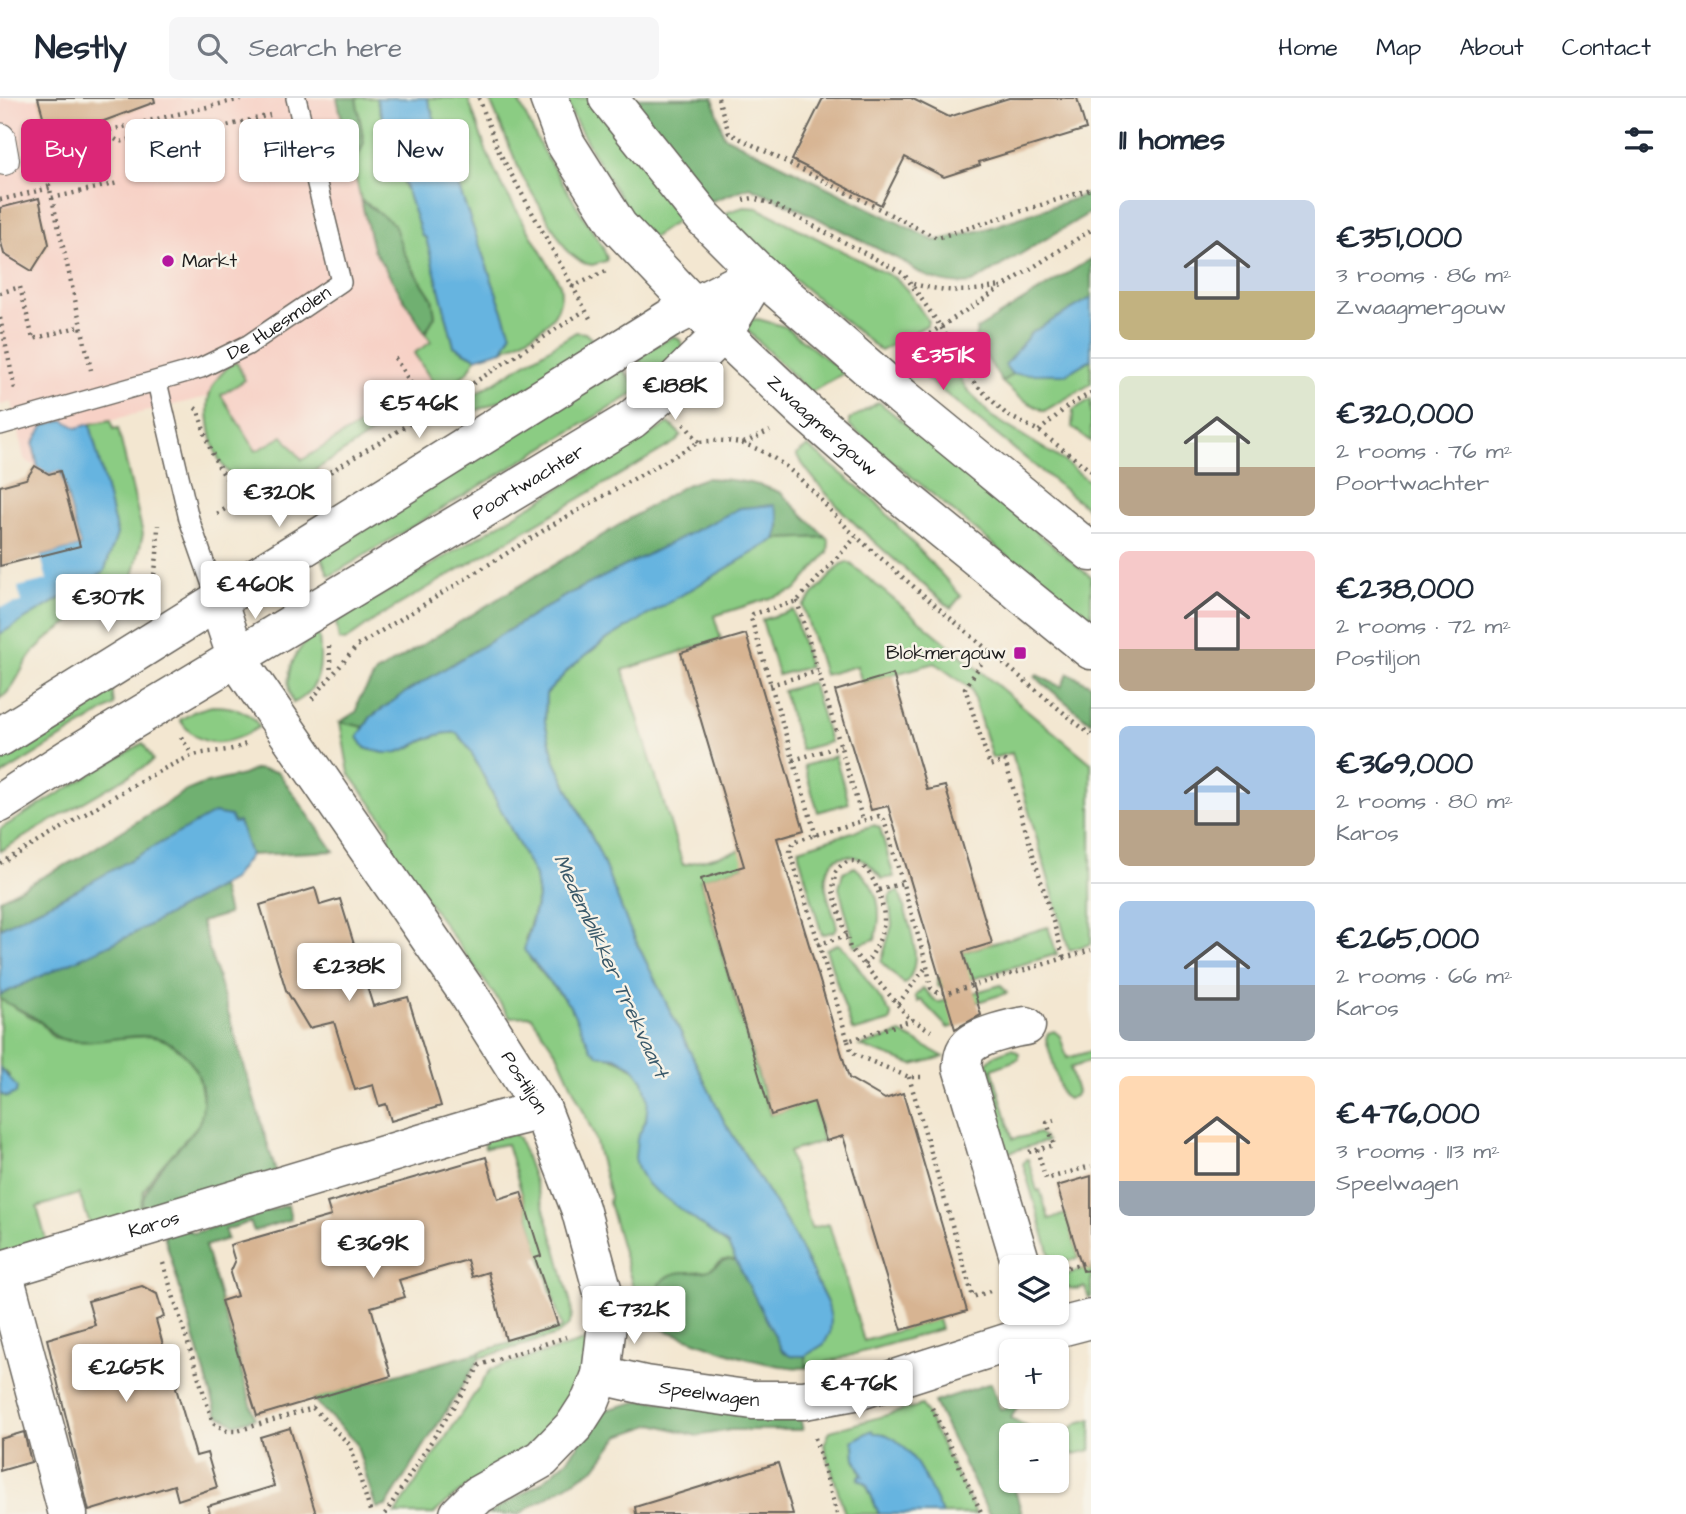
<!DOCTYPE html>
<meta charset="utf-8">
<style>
:root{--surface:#fff;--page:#f6f6f7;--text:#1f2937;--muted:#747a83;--line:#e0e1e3;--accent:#db2777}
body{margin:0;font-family:"Architects Daughter",sans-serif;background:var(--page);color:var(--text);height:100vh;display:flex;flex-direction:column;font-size:26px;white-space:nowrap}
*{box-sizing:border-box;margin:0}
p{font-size:23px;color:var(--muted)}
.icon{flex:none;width:38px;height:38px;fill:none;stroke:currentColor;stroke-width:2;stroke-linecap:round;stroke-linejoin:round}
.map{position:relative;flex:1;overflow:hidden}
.side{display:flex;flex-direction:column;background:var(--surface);width:595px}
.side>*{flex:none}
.hud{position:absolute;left:21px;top:21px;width:665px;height:63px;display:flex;gap:14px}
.buttons{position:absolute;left:999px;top:1157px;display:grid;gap:14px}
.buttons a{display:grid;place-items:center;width:70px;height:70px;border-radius:10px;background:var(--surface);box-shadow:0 2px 5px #0004;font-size:35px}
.price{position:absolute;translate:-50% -60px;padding:0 16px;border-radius:7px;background:#fff;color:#222;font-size:23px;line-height:46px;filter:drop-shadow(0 2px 4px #0008)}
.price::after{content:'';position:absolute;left:50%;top:42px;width:21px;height:16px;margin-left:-10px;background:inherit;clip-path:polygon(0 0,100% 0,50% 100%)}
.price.active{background:var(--accent);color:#fff}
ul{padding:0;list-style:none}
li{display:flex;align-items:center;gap:21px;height:175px;padding:0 28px}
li+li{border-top:2px solid var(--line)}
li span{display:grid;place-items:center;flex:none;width:196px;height:140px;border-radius:10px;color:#555}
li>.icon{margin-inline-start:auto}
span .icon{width:84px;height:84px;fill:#fffc;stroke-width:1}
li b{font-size:30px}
h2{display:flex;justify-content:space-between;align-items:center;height:84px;padding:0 28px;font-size:30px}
.tag{padding:0 24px;border-radius:10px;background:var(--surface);box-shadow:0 2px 5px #0004;font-size:24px;line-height:63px}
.tag.active{background:var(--accent);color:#fff}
header{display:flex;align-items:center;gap:42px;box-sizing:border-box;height:98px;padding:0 35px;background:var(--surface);border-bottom:2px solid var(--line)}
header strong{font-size:33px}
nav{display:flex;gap:38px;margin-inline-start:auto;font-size:24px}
.search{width:490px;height:63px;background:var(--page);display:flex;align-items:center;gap:18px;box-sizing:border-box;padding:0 24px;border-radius:10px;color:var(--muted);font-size:26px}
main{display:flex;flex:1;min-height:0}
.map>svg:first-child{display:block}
</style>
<header>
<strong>Nestly</strong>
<div class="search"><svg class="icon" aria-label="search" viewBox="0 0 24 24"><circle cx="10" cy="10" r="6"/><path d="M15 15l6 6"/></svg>Search here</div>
<nav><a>Home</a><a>Map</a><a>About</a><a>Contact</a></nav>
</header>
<main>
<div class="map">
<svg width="1091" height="1416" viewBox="0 0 1091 1416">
<rect width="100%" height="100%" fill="#f7f3e8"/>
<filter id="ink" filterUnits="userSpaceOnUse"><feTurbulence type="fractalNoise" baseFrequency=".0143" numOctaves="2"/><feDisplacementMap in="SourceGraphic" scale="14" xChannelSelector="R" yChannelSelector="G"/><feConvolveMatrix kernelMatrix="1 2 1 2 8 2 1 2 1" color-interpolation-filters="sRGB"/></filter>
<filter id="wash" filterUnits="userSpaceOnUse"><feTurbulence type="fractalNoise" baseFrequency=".00686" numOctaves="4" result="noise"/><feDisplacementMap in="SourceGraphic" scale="28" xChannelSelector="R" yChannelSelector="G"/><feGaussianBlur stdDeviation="1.57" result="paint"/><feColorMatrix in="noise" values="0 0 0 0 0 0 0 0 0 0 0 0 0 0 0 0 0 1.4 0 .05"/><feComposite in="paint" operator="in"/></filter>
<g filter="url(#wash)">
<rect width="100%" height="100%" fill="#f3e7d1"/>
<path fill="#f7d1c6" d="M0 0H376L454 248 476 260 468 274 300 382 253 373 215 297 77 330 38 370 24 361 12 304 0 307Z"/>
<g fill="#8bcc83" stroke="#547450" stroke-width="2">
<path d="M356 0H376L400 78 426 140 454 248 476 260 468 274 439 294 414 255 431 244 425 235 435 218 432 200 374 110 361 102 353 69 364 44Z"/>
<path d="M427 0H468L487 55 500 84 560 186C567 224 531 237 503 252L511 236Z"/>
<path d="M489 0H517L543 53 603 150 607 160 606 163 592 167 583 165 567 153 522 78Z"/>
<path d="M564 0H593L685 118 649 142C617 97 588 50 564 0Z"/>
<path d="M744 109 758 110 897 181 908 193 928 223 927 227 881 253 760 153 724 119 728 114Z"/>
<path d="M758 221 786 229 844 275 810 295 743 228 750 222Z"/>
<path d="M576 234 585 235 595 244C556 285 500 303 447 324L443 316Z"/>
<path d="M674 238C697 249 667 271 656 282L635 258Z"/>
<path d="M1091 261V286L1044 313 1020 300 1002 284 1012 276H1066Z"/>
<path d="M950 263 966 290 991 318 1064 363 1091 385V413L925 279Z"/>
<path d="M233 265H237L245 282 221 297 256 353 283 338 302 362 409 296 414 308 300 382C256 401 220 385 211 337 205 305 205 287 233 265Z"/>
<path d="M621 269 637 288 638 293 330 478 328 476 321 458Z"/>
<path d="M1091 301V344L1072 329 1073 312Z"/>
<path d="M879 304 1091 479V522L1049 493 849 327V322Z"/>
<path d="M111 322 113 331 118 330 143 436 132 483 126 490C96 509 60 526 35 552 21 567 18 588 0 601V536L104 474 117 436 90 326Z"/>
<path d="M669 325 681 337 677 343 380 518 345 543 339 542 336 524Z"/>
<path d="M808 348 876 404 961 498 951 510C896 463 837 417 796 357Z"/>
<path d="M826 439 829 443 828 454 796 492 714 518 721 541 623 572 683 767 749 750 753 765 700 782 770 1017 814 1003 823 1043 789 1054 811 1130 829 1126 864 1243 938 1221 941 1231 807 1270 805 1258 824 1246 828 1207 794 1137 724 1023 629 829 599 754 555 664 545 624 546 596 571 569 604 543 776 441Z"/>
<path d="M847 464 851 466 1091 665V846L1069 852 1012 655 992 660 971 591 935 565 862 585 857 568 824 577 803 508 841 466Z"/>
<path d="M793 512 809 569 778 577 762 522Z"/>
<path d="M316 536 319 538C322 566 322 592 293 605 281 580 294 550 316 536Z"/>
<path d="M812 584 830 644 801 652 783 593Z"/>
<path d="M112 589 114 607 0 678V657Z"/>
<path d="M212 608C230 608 251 612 259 629 230 647 201 654 180 622L195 613Z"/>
<path d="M340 624 364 629 358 639 365 650C375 653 387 657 398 654 420 647 434 633 457 635L470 652 535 778 538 800 525 842 530 861 570 908 598 957C633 961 656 984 646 1021 645 1028 640 1035 637 1041L648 1086 728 1147 738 1163 723 1162 708 1173 676 1175 652 1220 656 1229 643 1224 609 1105 610 1098 594 1037 558 957 531 918 510 919 388 747 390 731 349 675Z"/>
<path d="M143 645 153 662 149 666 0 753V731Z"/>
<path d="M835 658 849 705 818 714 804 668Z"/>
<path d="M874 727 880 730 894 779 882 781C861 748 821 750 826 791 828 803 834 816 837 829L835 833 822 837 799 757V751Z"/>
<path d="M855 769C878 788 884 813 875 841L855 848 839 790 843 774Z"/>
<path d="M899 793C906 819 928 865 904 886L881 864 892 827 889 799 892 795Z"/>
<path d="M1048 829 1057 856 942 890 938 888V880L968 871 963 854Z"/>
<path d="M838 846 846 852 891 916V923L856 933 852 932 826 851Z"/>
<path d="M1001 887 1007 895 958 910 962 926 948 930 921 902 918 904 915 898 923 890 937 904H940Z"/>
<path d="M0 901 41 925 53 939 69 943 151 938 165 940 184 953 198 976 204 1006 200 1025 155 1075 144 1092 138 1116 92 1132 79 1096 37 1109 47 1145 0 1158V996L7 999 9 977 0 970Z"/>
<path d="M1054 933 1060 938 1067 960 1091 953V963L1070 970 1077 994 1075 998 1068 1001 1062 997 1046 941 1048 935Z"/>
<path d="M901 935 944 959 913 967 860 948Z"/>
<path d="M1012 951 1019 955V961L992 971 1013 1041 1039 1035 1047 1043 1007 1055 983 975C988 958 995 956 1012 951Z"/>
<path d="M514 1036 519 1040C537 1088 553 1135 565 1184 568 1196 574 1210 571 1222 569 1229 563 1233 557 1237L480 1260V1254L562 1230 507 1046 485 1050 483 1042Z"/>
<path d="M1026 1061H1028L1037 1093 1040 1092 1049 1121 1066 1116 1079 1160 1053 1167 1023 1066Z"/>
<path d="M1091 1168V1199L1089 1200 1085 1189C1072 1193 1064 1191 1057 1180Z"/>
<path d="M588 1242C586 1253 586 1264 583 1274 561 1350 483 1366 434 1416H395L491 1271Z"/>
<path d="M922 1307 976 1416H942L923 1378 885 1336C873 1334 864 1341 854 1347L855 1360 879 1416H845L824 1347 830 1333Z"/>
<path d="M1091 1321V1352L1075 1356 1068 1355 1065 1350 1068 1333 1078 1325Z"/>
</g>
<g fill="#70b071" stroke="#466646" stroke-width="2">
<path d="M337 0H356L364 45 353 69Z"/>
<path d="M623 0H713L724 38 935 143 986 131 1091 95V114L972 185C947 188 923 180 904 164L803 113 750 89 709 104Z"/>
<path d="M361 102 394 126 403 152 415 175 432 200 435 218 425 235 373 151Z"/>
<path d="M1091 161V200L1031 235 1006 267 1012 276 1002 284 975 241 977 231Z"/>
<path d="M705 380C731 381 758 384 781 395L826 439 776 441 780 429 567 497 403 596 371 619 364 629 340 624 357 613 358 603 376 575 652 407 686 387Z"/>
<path d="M1068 575 1091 587V625L1035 579 1037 577 1061 589Z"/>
<path d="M256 671 278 674 334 753 250 757 239 724 73 794 0 830V801L81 759 184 694 203 686 243 677Z"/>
<path d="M221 788 228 816 201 824 276 1074 139 1118C143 1088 162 1067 182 1046 189 1039 198 1030 201 1020 205 1004 203 983 194 969 158 914 118 951 67 942 53 940 52 934 42 925 30 915 13 909 0 901V897L131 836Z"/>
<path d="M288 1107 291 1121 254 1133 250 1124 225 1132 227 1141 205 1148 255 1320 235 1326 217 1316 164 1137 184 1130 194 1135Z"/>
<path d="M729 1161 738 1163 782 1252 790 1258H805L807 1270C755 1270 705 1245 656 1229 647 1211 654 1180 677 1175 686 1173 696 1175 705 1173 715 1171 720 1162 729 1161Z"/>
<path d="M480 1254V1260L386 1408 376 1410 356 1345 312 1300Z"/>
<path d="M991 1285 1000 1311 1018 1308 1011 1320 1033 1332 1035 1336 1012 1337 1011 1359 1006 1361 1022 1416H989L934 1304Z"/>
<path d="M645 1302 800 1319 803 1332H730L697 1338 654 1326 619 1338 595 1370 519 1416H488L542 1384 567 1362 605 1312Z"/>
</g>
<g fill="#66b4e0" stroke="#41687e" stroke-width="2">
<path d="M376 0H427L511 236 503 252 476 260 454 248 426 140 422 138Z"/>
<path d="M1091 200V261L1066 276H1012L1005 267 1031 235Z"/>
<path d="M64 322 77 330 90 326 117 436 104 474 0 536V468L80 448 61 373 49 376 38 370 33 346 44 327Z"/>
<path d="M774 407C781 419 780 428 776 441L604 543 571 569 546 596 545 624 555 664 599 754 629 829 724 1023 794 1137 828 1207 831 1221 830 1235 824 1246 805 1258H790L782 1252 728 1147 647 1086 638 1071 635 1060 637 1041 646 1022 648 1001 643 983 633 969 615 959 598 957 591 951 570 908 524 852 538 800 535 778 470 652 457 635C434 633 419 647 398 654 387 657 375 653 365 650L358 639 371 619 403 596 567 497 740 410Z"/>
<path d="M214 715 230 718 234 725 239 724 250 757 232 782 131 837 0 897V830L73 794Z"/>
<path d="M0 970 17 989 16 995 7 999 0 996Z"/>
<path d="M872 1332 874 1335C908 1332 930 1391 942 1416H879L866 1385 858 1381 860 1377 863 1378 855 1360 854 1347 852 1343Z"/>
</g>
<path fill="#f3e7d1" d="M41 458 47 482 18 489 21 504 0 509V468Z"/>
<g id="blocks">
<g fill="#d7b492">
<path d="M38 0H154L155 4 50 43Z"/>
<path d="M823 0H911L949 19 1009 0H1077L1086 31 979 64 980 67 944 79 905 59 881 107 792 62Z"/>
<path d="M39 100 49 146 32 173 4 156 0 140V110Z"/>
<path d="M35 368 49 376 60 373 80 448 0 468V388L26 381Z"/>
<path d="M746 536 804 732 777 740 849 980 885 1001 903 995 967 1213 902 1232 843 1038 826 1043 814 1004 771 1017 701 781 744 768 681 555Z"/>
<path d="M893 576 927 692 945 688 992 845 963 854 981 917 955 931 888 708 871 712 835 593Z"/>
<path d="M315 790 320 807 340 801 373 908 408 899 441 1008 391 1023 386 1006 379 1008 373 987 355 992 334 924 309 930 286 892 260 807Z"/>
<path d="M486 1059 498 1101 521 1094 541 1158 535 1160 558 1227 506 1242 488 1174 472 1179 467 1162 399 1182 405 1199 371 1209 391 1278 257 1318 221 1203 237 1198 230 1175 235 1164 230 1147 331 1118 327 1105Z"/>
<path d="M1091 1078V1172L1083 1173 1057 1088Z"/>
<path d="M142 1188 157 1196 164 1219 156 1222 169 1268 174 1270 179 1285 176 1290 196 1358 207 1355 217 1389 178 1402 174 1387 89 1413 47 1241 95 1227 88 1203Z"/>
<path d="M290 1330 316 1416H210L208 1408 274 1388 260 1339Z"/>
<path d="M24 1334 31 1364 0 1373V1341Z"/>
<path d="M778 1365 793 1416H636L635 1409Z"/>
</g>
</g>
</g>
<g filter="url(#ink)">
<use href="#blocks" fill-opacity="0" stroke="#67635b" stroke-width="2"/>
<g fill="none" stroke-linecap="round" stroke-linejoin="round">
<g stroke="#67635b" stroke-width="22">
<g id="service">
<path d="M157 284 189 421 218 504"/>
<path id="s1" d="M0 327 201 270 248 247 341 184 296 0"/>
</g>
</g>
<g stroke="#67635b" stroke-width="32">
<path id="pedestrian" d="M0 40 4 62"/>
</g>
<g stroke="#67635b" stroke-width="41">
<g id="minor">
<path id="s2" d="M218 504 237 561 469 897 542 1012 580 1110 606 1205 607 1226 601 1277 591 1302 575 1327 542 1361 478 1397 459 1416"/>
<path d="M1022 1169 962 969C963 961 963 954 969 948 978 938 1012 930 1026 928"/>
<path d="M1041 1234 1091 1221"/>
<path id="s3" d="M601 1277 645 1287 753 1302H804L860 1292 1041 1234 1035 1214"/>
<path id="s4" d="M68 1416 7 1188 6 1178 9 1170 497 1023 542 1012"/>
</g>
</g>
<g stroke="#67635b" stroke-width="41">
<g id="tertiary">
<path id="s5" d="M549 0 566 46 618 128 695 209 806 314 904 400 1091 552"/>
<path d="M608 0 704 120 759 175 902 299 1091 454"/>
<path d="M0 639 669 221 759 175"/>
<path id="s6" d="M0 705 71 659 631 322 659 298 723 235 759 175"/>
</g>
</g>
<g stroke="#67635b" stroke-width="4.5" stroke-dasharray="2 5" stroke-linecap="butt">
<path d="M479 0 498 52 592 224"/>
<path d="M718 0 729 35 937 140 1091 91"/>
<path d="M103 34 120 44 184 27 191 58"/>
<path d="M187 38 270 17"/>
<path d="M35 50 245 0"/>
<path d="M41 52 91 272"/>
<path d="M52 100 118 85"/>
<path d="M0 102 50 90"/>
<path d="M743 102 753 100 772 106 904 176 941 229 975 286 1007 317 1039 333 1091 373"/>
<path d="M913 186C947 194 965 195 1000 188"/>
<path d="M572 189 606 173"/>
<path d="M0 195 20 189 33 241 81 228"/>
<path d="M0 220 15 291"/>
<path d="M906 251 1091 132"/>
<path d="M395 260 429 314"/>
<path d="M195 310 198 312C209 350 214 371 244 399"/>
<path d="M684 326 699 344"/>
<path d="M1039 333 1068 308 1091 295"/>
<path d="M744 345 770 333"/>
<path d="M217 416 244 399 278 403 300 392 429 314 584 213"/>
<path d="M141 501C159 484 157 451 158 427"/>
<path d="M797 503 863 723"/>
<path d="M329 548 331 575"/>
<path d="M989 554 965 590 990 668 1005 663 1064 860"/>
<path d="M770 587 818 573"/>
<path d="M312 601 357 548 554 426 699 344C726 341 746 343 770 358 805 378 829 415 859 441 935 508 1012 573 1091 637"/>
<path d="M181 639 192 657"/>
<path d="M793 662 841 648"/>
<path d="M816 738 751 520 753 516 797 503 856 439"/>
<path d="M0 765C65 732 123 688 189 659 207 651 230 656 247 645"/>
<path d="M879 792 903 785"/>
<path d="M847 838 819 846 790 755V750L795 743 879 718 884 722 927 868 931 890 938 895H948L1091 852"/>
<path d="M819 846 848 943 913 922"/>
<path d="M865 867C875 853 882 840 884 823 885 800 861 737 835 775L833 793 850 850 908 919 931 933"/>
<path d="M898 906 927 868"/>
<path d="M848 943 851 952 856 957 909 979H925"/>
<path d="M909 979 973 1199 990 1193"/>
<path d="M1037 1052 1046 1081 1091 1068"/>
<path d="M1029 1054 1054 1047 1047 1024 1054 1022"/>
<path d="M163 1165 213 1325 227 1333H237L313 1310 350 1347 371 1416"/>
<path d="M1061 1171 1091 1163"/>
<path d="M932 1310 982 1416"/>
<path d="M815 1340 837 1416"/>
<path d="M385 1416 480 1267 566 1239"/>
</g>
<use href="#service" stroke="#fff" stroke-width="19"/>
<use href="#pedestrian" stroke="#fff" stroke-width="30"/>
<use href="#minor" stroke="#fff" stroke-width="38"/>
<use href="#tertiary" stroke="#fff" stroke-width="38"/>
</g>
</g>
<g fill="#b5179e" stroke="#f7f3e8" stroke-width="2.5">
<circle cx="168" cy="163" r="7"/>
<rect x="1013" y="548" width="14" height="14" rx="3.5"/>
</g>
<g text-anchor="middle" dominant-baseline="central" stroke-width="5" stroke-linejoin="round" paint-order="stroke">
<g font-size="19" fill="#1c1c1c" stroke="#f7f3e8" text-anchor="start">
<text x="182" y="163">Markt</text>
<text x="1006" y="555" text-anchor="end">Blokmergouw</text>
</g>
<g font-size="19" fill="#1c1c1c" stroke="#f7f3e8">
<text stroke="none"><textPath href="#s1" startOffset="299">De Huesmolen</textPath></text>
<text stroke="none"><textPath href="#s5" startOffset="432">Zwaagmergouw</textPath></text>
<text stroke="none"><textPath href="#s6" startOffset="618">Poortwachter</textPath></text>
<text stroke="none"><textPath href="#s2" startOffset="572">Postiljon</textPath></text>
<text stroke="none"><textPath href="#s4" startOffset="406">Karos</textPath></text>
<text stroke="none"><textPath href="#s3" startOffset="110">Speelwagen</textPath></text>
</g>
<g font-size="21" font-style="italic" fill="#3a596a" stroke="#f7f3e8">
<text transform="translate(611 868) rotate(65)">Medemblikker Trekvaart</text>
</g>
</g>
</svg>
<div class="buttons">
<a><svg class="icon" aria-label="layers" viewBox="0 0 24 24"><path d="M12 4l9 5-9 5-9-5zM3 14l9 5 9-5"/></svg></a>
<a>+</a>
<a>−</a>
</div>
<b class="price active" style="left:943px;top:294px">€351K</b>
<b class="price" style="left:675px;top:324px">€188K</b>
<b class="price" style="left:419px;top:342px">€546K</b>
<b class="price" style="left:279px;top:431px">€320K</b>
<b class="price" style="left:255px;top:523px">€460K</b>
<b class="price" style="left:108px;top:536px">€307K</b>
<b class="price" style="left:349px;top:905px">€238K</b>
<b class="price" style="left:373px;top:1182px">€369K</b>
<b class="price" style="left:634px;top:1248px">€732K</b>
<b class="price" style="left:126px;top:1306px">€265K</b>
<b class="price" style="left:859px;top:1322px">€476K</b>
<div class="hud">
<a class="tag active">Buy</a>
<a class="tag">Rent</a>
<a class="tag">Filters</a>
<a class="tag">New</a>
</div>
</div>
<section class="side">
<h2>11 homes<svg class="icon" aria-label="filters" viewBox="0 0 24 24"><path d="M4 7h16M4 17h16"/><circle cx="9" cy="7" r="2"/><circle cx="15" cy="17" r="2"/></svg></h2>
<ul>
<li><span style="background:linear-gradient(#c9d6e8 65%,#c2b280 0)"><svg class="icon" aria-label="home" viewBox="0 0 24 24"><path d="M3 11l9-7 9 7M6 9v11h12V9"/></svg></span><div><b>€351,000</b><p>3 rooms · 86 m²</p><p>Zwaagmergouw</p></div></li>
<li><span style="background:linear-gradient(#dfe7d0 65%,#b9a48a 0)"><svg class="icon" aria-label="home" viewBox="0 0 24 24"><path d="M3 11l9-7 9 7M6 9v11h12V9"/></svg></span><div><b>€320,000</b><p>2 rooms · 76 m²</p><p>Poortwachter</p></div></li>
<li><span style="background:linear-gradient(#f6c9c9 70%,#b9a48a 0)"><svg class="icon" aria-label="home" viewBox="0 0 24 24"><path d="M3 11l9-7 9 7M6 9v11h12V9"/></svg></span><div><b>€238,000</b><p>2 rooms · 72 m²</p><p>Postiljon</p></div></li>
<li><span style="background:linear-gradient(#a9c7e8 60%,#b9a48a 0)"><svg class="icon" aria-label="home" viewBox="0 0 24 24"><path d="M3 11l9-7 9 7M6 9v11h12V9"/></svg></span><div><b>€369,000</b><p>2 rooms · 80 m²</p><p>Karos</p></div></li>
<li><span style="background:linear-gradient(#a9c7e8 60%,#9aa5b1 0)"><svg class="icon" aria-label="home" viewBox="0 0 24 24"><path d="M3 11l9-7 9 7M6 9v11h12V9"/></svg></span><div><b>€265,000</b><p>2 rooms · 66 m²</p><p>Karos</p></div></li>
<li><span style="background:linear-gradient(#ffd9b3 75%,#9aa5b1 0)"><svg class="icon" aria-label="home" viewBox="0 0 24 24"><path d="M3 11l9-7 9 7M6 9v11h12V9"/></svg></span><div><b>€476,000</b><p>3 rooms · 113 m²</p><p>Speelwagen</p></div></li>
</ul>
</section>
</main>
